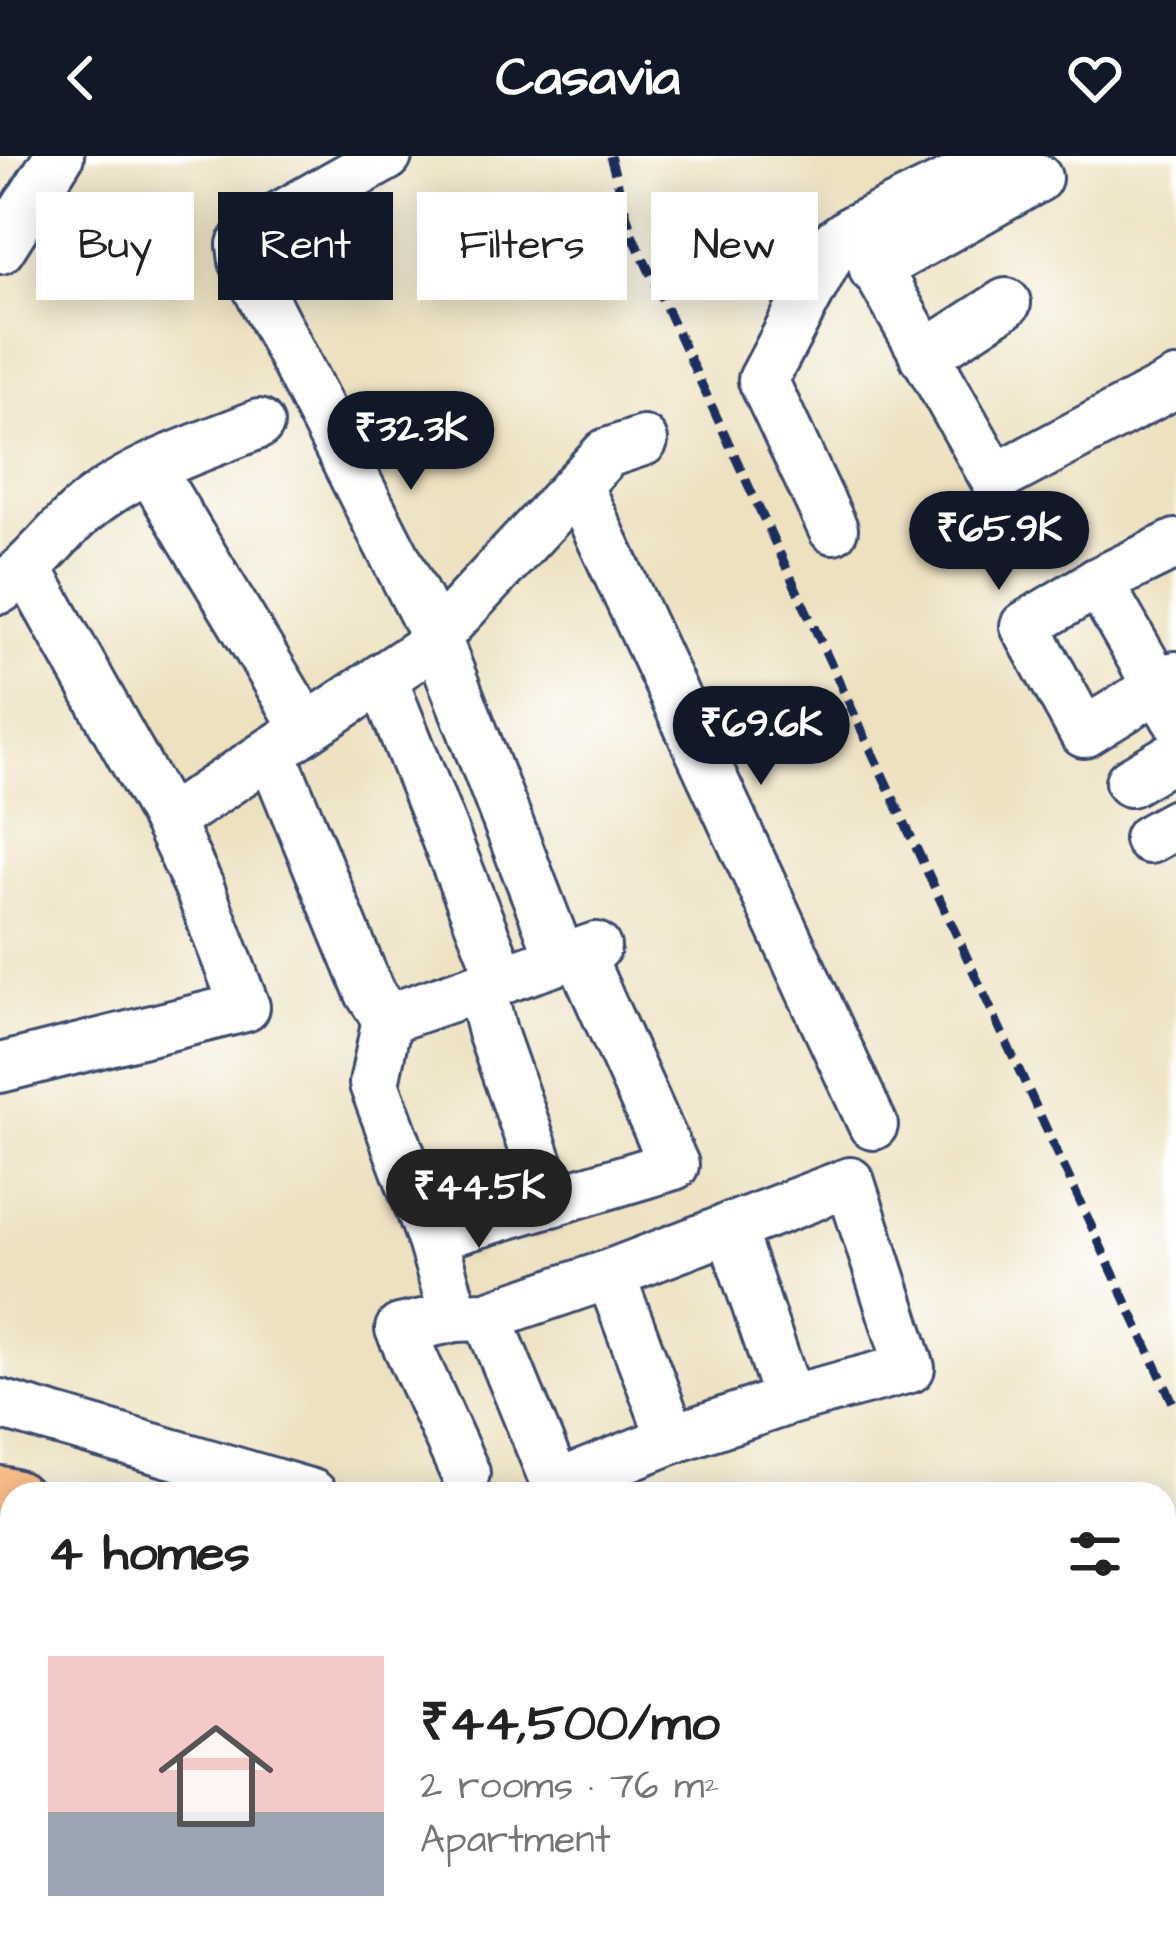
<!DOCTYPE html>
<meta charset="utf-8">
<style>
:root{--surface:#fff;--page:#f2f2f2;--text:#222;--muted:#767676;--accent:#111827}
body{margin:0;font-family:"Architects Daughter",sans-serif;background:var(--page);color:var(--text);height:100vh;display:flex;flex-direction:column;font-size:45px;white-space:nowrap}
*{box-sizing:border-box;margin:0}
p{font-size:39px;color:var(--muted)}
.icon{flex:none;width:66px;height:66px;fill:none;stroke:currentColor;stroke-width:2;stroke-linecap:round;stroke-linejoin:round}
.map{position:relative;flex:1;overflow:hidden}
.details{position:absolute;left:0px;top:1326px;width:1176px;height:471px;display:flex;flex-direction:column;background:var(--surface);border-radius:36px 36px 0 0;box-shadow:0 6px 30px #0003}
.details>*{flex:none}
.top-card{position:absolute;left:36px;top:36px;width:1104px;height:108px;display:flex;gap:24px}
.price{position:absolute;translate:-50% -102px;padding:0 27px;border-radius:42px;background:var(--accent);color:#fff;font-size:39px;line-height:78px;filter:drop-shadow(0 3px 6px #0008)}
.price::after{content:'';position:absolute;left:50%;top:72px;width:36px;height:27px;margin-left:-18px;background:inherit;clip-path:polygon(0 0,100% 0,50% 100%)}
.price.active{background:#222;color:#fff}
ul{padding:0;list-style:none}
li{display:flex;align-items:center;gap:36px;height:300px;padding:0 48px}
li span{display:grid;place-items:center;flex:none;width:336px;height:240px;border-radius:0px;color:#555}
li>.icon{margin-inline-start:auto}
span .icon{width:144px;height:144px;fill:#fffc;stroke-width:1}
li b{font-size:51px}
h2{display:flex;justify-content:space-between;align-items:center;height:144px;padding:0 48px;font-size:51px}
.pill{padding:0 42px;border-radius:0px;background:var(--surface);box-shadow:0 6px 30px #0003;font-size:42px;line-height:108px}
.pill.active{background:var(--accent);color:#fff}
header{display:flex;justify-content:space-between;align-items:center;height:156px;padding:0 48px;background:var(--accent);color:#fff;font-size:54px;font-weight:700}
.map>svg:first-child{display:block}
</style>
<header><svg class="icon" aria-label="back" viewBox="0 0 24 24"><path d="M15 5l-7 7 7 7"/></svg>Casavia<svg class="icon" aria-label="heart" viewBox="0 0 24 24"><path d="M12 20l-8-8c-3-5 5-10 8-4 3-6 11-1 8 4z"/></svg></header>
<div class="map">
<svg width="1176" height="1795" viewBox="0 0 1176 1795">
<rect width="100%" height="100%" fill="#fff"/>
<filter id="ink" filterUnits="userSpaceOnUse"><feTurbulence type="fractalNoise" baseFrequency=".00833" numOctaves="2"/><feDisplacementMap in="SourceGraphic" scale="24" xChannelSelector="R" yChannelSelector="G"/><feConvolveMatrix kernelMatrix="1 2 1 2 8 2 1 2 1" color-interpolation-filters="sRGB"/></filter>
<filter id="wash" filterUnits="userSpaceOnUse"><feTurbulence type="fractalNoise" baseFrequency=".004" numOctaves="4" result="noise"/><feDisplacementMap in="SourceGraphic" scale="48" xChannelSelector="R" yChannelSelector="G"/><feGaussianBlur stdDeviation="2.7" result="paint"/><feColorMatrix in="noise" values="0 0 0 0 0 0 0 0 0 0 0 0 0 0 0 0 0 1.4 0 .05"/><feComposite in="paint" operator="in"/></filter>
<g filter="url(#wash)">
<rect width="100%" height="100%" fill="#ede1c0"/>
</g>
<g filter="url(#ink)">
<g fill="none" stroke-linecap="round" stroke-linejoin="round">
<g stroke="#c3bdac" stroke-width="48" stroke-dasharray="48 24" stroke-linecap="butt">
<path d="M837 1785 851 1795"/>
<path d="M1162 1785 1176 1793"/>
</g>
<g stroke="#3a4a6d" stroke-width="54">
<g id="minor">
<path d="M387 0 252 76 242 89 244 105 436 481 561 803"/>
<path d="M854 73 995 323 1176 227"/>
<path d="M0 93 59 0"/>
<path d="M874 113 1037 22"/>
<path d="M924 200 1006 147"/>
<path d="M150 313 306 572"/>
<path d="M577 329 873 969"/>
<path d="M833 373 763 224 836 86 854 73 1005 0"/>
<path d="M1176 388 1098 426 1025 470 1084 577 1176 520"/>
<path d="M28 414 168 665"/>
<path d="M1098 426 1176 562"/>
<path d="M0 433C32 411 53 381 82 355 130 313 200 292 259 268"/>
<path d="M382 522 502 823"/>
<path d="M271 596 370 837 387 863 596 791"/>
<path d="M1130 626 1176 599"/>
<path d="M1149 683 1176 668"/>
<path d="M481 831 492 876 552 1046"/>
<path d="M387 863 374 928 431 1081 455 1161 400 1173 465 1317"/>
<path d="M0 912 245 851 199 731 168 665 424 494 607 297 643 285"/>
<path d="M431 1081 674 1009 579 797"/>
<path d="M487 1160 556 1329 672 1283 610 1118"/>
<path d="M455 1161 487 1160 610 1118 850 1026 910 1212 789 1244"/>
<path d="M0 1248 312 1338"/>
<path d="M672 1283 789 1244 730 1071"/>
<path d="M0 1455 12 1458"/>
<path d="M744 1795 778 1785"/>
</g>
</g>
<g stroke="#3a4a6d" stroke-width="72">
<g id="highway">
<path d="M0 1344 12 1347"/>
<path d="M0 1392 12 1396"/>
<path d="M913 1785 927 1795"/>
<path d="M983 1785 996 1795"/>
</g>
</g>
<use href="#minor" stroke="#fff" stroke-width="48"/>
<use href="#highway" stroke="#f8bd89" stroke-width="66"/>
<path stroke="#1b2f5e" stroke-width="9" stroke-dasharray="18 9" stroke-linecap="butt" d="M610 0 632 78 1176 1253"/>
</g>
</g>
</svg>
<b class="price" style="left:411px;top:337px">₹32.3K</b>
<b class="price" style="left:999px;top:437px">₹65.9K</b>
<b class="price" style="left:761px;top:632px">₹69.6K</b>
<b class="price active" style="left:479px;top:1095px">₹44.5K</b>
<div class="top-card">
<a class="pill">Buy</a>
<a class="pill active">Rent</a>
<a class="pill">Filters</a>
<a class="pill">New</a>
</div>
<section class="details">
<h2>4 homes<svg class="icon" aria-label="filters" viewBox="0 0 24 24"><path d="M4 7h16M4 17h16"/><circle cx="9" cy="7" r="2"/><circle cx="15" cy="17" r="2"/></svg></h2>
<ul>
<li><span style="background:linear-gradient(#f6c9c9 65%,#9aa5b1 0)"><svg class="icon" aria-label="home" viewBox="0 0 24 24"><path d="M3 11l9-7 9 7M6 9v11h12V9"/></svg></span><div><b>₹44,500/mo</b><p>2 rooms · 76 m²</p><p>Apartment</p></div></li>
</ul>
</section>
</div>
